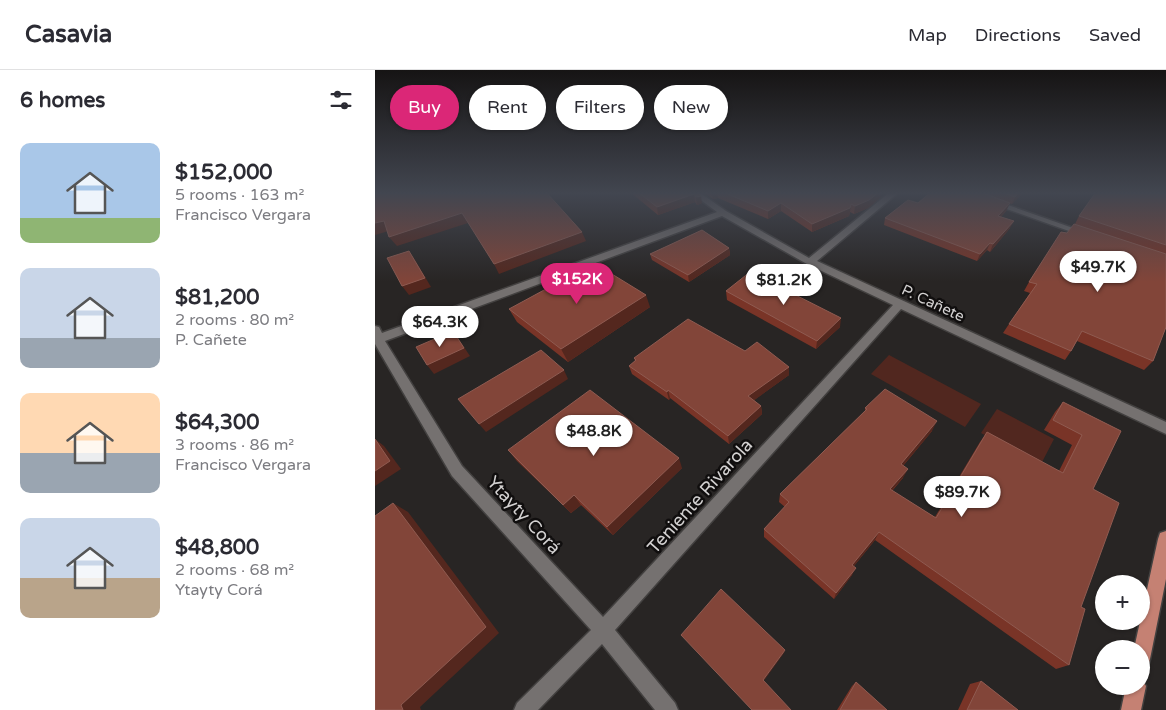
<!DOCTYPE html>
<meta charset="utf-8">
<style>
:root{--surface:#fff;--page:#f7f7f7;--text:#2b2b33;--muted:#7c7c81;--line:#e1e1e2;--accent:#db2777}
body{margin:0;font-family:"Varela Round",sans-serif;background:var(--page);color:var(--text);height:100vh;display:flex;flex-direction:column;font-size:19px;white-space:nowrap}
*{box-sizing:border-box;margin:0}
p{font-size:16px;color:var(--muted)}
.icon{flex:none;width:28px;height:28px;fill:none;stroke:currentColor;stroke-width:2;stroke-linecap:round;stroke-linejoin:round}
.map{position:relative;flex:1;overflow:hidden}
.side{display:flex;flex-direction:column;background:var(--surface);width:375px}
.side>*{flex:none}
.banner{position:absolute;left:15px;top:15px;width:475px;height:45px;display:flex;gap:10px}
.controls{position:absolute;left:720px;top:505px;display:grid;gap:10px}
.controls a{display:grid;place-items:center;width:55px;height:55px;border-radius:50%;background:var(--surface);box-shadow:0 1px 4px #0004;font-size:25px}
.price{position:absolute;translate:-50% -42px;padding:0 11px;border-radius:18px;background:#fff;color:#222;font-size:16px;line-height:32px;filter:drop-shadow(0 1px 2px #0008)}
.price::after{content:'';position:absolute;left:50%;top:30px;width:15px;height:11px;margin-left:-8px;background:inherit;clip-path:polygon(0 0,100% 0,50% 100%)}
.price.active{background:var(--accent);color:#fff}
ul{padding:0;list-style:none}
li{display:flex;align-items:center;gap:15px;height:125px;padding:0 20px}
li span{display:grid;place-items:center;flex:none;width:140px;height:100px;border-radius:10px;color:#555}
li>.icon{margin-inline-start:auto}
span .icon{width:60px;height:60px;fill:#fffc;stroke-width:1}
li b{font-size:21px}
h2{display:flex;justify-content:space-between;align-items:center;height:60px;padding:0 20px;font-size:21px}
.tag{padding:0 18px;border-radius:22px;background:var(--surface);box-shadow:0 1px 4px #0004;font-size:18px;line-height:45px}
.tag.active{background:var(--accent);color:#fff}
header{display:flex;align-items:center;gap:30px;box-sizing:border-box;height:70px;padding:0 25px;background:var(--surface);border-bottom:1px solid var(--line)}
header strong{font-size:24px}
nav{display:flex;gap:28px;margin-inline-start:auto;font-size:18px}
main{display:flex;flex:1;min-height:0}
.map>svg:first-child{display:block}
</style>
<header>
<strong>Casavia</strong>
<nav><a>Map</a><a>Directions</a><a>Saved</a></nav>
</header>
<main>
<section class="side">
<h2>6 homes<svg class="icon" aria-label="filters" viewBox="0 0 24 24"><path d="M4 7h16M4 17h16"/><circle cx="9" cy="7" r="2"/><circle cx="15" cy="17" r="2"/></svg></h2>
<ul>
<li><span style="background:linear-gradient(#a9c7e8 75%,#8fb573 0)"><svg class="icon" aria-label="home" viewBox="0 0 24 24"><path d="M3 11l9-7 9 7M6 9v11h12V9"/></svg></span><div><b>$152,000</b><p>5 rooms · 163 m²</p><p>Francisco Vergara</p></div></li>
<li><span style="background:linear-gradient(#c9d6e8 70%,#9aa5b1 0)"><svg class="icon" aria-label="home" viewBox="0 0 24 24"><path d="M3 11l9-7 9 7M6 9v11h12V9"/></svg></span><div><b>$81,200</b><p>2 rooms · 80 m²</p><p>P. Cañete</p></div></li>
<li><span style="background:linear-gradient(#ffd9b3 60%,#9aa5b1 0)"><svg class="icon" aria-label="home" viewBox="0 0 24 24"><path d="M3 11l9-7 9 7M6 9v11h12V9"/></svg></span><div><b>$64,300</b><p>3 rooms · 86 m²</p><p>Francisco Vergara</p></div></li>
<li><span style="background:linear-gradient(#c9d6e8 60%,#b9a48a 0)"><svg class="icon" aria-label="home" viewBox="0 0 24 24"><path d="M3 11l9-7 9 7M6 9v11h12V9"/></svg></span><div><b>$48,800</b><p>2 rooms · 68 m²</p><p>Ytayty Corá</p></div></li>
</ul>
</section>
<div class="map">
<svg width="791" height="640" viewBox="0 0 791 640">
<rect width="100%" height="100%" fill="#282524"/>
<g fill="#51271f">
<path d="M514 285 606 334 590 357 496 304Z"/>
<path d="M622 339 679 369 665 396 606 363Z"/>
</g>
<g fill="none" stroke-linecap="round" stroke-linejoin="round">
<g stroke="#434140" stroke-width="3">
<g id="minor">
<path d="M315 122H324L351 141 434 188 515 122H524L442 191 791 352V364L526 239 240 560 300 633 303 640H280L227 574 163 640H139L142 633 216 560 77 406 0 274V256L4 257 7 263 342 142ZM347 146 432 194 518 235 228 547 87 396 10 271Z"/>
<path d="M584 122H596L715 164 711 167 708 166Z"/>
</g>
</g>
<g stroke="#434140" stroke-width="3">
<g id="major">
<path d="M791 461V509L775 589 773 596 766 598V579H759L783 469 785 463Z"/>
<path d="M766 609 771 616 766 640H746L751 616H766Z"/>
</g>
</g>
<use href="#minor" fill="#757170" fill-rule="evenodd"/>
<use href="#major" fill="#c58173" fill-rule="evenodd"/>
</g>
<g fill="#793427">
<path d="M255 122H322L327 133 322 135 320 132 283 145Z"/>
<path d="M328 122H506L505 128 493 138 479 144 475 142 474 146 437 162 406 141 393 149 343 128 338 129Z"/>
<path d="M556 122H648L637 134 634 133H635L631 141 626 147 635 158 615 182 612 180 602 191 509 155 510 148 543 133Z"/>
<path d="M791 122V257L778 291 769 300 702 271 696 281 690 290 628 263 634 254 655 223 649 221 654 212 700 154 704 146Z"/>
<path d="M354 178 355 185 314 212 277 190 275 184Z"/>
<path d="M351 221 465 257 441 279 352 230Z"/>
<path d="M275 237 193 292 142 252 134 239Z"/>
<path d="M370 281 414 297V305L379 330 386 336 387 344 354 374 295 328 294 330 257 304 254 296 260 291 259 288Z"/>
<path d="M688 332 746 361 718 419 706 537 694 595 681 599 500 470 479 496 477 505 459 529 389 467V459L410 437 404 432 405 424 490 341V338L557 361 528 396V408L517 421 560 447 605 372 612 362 684 401 697 375 669 360 680 342Z"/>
<path d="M133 380 307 398 238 465 206 435 196 443 142 391Z"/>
<path d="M606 611 643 640H583L595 614Z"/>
<path d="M481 612 512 640H462L477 616Z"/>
</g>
<g fill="#54271e">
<path d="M337 122H342L343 128 338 129Z"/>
<path d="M504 122H506L505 128 493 138 479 144 480 136Z"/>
<path d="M644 122H648L637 134 640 127Z"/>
<path d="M319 124 320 132 283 145 282 137Z"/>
<path d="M326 126 327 133 322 135 321 127Z"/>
<path d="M406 133V141L393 149V141Z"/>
<path d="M635 133 631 141 620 154 623 146Z"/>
<path d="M476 134 475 142 474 146 437 162V154Z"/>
<path d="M87 143 93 153 22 176 14 167Z"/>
<path d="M9 151 17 160 0 165V153Z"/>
<path d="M639 151 635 158 615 182 618 174Z"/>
<path d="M207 162 211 171 124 204 119 194Z"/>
<path d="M615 173 612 180 602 191 605 184Z"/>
<path d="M354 178 355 185 314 212 313 205Z"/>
<path d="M34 181 40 190 56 217 34 225 27 216Z"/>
<path d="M271 225 275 237 193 292 186 279Z"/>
<path d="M466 248 465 257 441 279 442 271Z"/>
<path d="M78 261 95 286 59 304 52 295Z"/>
<path d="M414 297V305L374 334 373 326Z"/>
<path d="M189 300 193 309 111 362 104 354Z"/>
<path d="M293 320 295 328 294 330 292 322Z"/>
<path d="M386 336 387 344 354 374 353 366Z"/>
<path d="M562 351 557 361 522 403 526 394Z"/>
<path d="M0 369 9 376 26 399 0 416Z"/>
<path d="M304 388 307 398 238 465 232 457Z"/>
<path d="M533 399 528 408 510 428 515 419Z"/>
<path d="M199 425 206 435 196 443 188 435Z"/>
<path d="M18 433 33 442 124 563 45 637 46 640H28L26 635Z"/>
<path d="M504 462 500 470 474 502 477 495Z"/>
<path d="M481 498 477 505 459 529 461 523Z"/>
<path d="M410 580 409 583 388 612V610Z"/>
</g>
<g fill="#824539" stroke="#8f5b51">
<path d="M0 122H171L207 162 119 194 87 143 14 167 9 151 0 153Z"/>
<path d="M263 122H322L326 126 321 127 319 124 282 137Z"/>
<path d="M348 122H504L494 130 480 136 476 134 475 138 437 154 406 133 393 141Z"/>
<path d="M556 122H605L635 133 623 146 639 151 618 174 615 173 605 184 510 148 533 130 543 133Z"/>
<path d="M627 122H644L640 127Z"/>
<path d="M721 122H791V175L704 146Z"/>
<path d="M699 154 791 184V257L778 291 707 261 696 281 634 254 662 214 654 212 686 162 692 163Z"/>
<path d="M327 160 354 178 313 205 275 184Z"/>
<path d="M34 181 50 208 27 216 12 188Z"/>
<path d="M219 193 271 225 186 279 134 239Z"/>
<path d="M375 202 466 248 442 271 351 221Z"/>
<path d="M313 249 370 281 382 272 414 297 373 326 386 336 353 366 293 320 292 322 254 296 261 290 259 288Z"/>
<path d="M78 261 89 278 52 295 41 277Z"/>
<path d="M166 280 189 300 104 354 83 329Z"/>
<path d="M510 319 562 351 526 394 533 399 515 419 561 448 612 362 688 403 707 365 678 350 688 332 746 361 718 419 744 433 706 537 710 539 694 595 504 462 477 495 481 498 461 523 389 459 414 432 405 424 492 339 490 338Z"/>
<path d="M215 320 304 388 232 457 199 425 188 435 133 380Z"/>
<path d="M0 369 15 391 0 401Z"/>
<path d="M18 433 111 557 26 635 28 640H0V446Z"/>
<path d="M346 519 410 580 388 610 416 640H377L306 565Z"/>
<path d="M606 611 643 640H592Z"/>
<path d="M481 612 512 640H465Z"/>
</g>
<linearGradient id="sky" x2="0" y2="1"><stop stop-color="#161414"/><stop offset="0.58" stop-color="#424650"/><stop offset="1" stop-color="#424650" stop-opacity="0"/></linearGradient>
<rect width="791" height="212" fill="url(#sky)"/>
<g text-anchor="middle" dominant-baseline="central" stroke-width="5" stroke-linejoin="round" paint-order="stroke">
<g font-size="15" fill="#d3d1d1" stroke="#100e0e">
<text transform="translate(558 233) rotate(25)">P. Cañete</text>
</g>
<g font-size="18" fill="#d3d1d1" stroke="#100e0e">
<text transform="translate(325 426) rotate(-48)">Teniente Rivarola</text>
<text transform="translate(149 445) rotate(47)">Ytayty Corá</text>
</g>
</g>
</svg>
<div class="controls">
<a>+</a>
<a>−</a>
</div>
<b class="price" style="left:723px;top:223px">$49.7K</b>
<b class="price active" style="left:202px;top:235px">$152K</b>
<b class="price" style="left:409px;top:236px">$81.2K</b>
<b class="price" style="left:65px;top:278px">$64.3K</b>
<b class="price" style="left:219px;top:387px">$48.8K</b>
<b class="price" style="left:587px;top:448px">$89.7K</b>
<div class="banner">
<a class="tag active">Buy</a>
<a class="tag">Rent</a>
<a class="tag">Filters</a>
<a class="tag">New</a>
</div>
</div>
</main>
